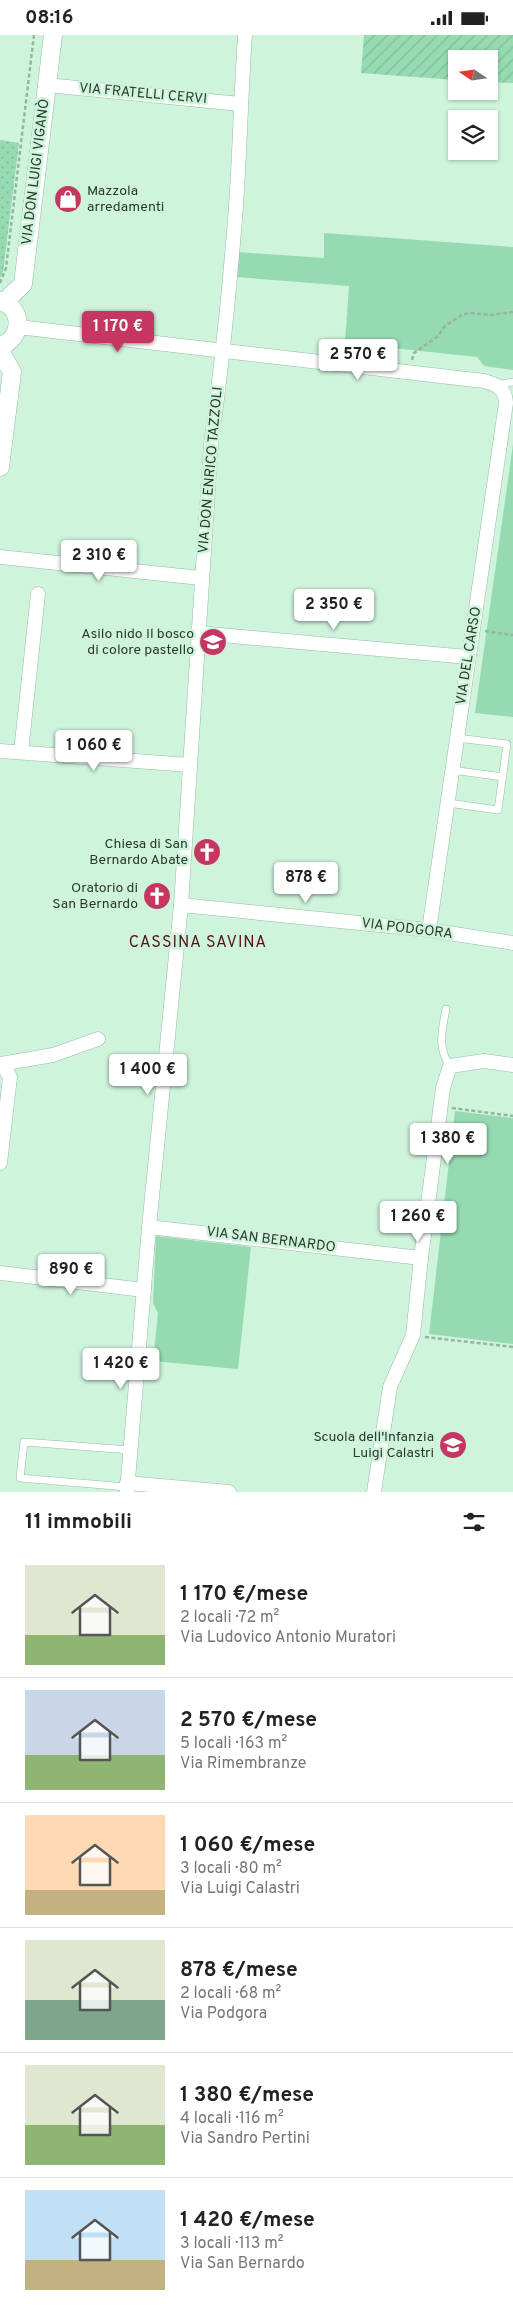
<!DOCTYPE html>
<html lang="it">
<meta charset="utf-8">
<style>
:root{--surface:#fff;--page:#f2f2f2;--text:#222;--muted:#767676;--line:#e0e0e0;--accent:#c53660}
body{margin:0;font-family:Overpass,sans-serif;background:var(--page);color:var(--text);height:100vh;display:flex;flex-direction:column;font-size:19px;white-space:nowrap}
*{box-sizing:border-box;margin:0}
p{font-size:16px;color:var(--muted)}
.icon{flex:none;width:28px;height:28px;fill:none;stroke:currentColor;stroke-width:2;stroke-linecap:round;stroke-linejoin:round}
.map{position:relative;height:1457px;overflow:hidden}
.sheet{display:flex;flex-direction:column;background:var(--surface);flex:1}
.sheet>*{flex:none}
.needle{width:32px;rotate:283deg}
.tools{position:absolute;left:448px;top:15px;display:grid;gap:10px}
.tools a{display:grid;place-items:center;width:50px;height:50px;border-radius:0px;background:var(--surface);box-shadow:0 1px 4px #0004;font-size:25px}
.price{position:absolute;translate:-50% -42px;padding:0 11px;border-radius:5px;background:#fff;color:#222;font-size:16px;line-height:32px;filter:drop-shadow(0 1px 2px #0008)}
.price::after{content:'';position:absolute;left:50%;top:30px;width:15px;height:11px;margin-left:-8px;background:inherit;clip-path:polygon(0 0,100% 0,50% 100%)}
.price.current{background:var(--accent);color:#fff}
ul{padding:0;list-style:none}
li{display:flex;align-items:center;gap:15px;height:125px;padding:0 25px}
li+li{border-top:1px solid var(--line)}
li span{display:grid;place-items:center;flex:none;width:140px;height:100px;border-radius:0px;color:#555}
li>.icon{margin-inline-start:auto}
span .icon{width:60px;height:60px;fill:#fffc;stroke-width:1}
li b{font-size:21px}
h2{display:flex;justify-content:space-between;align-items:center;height:60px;padding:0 25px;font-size:21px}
.status{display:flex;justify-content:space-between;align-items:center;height:35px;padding:0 25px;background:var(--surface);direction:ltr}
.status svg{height:14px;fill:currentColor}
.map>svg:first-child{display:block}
</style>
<div class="status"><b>08:16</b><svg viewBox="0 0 49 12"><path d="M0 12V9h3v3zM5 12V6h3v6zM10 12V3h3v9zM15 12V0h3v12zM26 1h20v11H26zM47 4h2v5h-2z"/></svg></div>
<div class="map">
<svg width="513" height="1457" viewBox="0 0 513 1457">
<defs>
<pattern id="grass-dots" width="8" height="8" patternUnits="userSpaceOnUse" patternTransform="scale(1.25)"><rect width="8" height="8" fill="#96dab2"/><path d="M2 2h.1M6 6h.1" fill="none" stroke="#81bc99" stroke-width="1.8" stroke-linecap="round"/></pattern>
<pattern id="garden-furrows" width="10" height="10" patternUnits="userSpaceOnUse" patternTransform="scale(1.25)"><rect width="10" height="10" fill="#96dab2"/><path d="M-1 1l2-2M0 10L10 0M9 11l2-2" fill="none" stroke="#81bc99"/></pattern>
</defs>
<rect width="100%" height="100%" fill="#cef4dc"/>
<path fill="url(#grass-dots)" d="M0 105 19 108 3 237 0 243Z"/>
<g fill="#96dab2">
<path d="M324 198 513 212V335L484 331 477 322 345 308 349 251 236 242 237 217 324 223Z"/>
<path d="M513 409V682L475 678Z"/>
<path d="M455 1076 513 1083V1309L429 1299Z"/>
<path d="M156 1201 251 1212 238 1334 153 1326 158 1278 153 1268Z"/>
</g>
<path fill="url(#garden-furrows)" d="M364 0H513V48L489 47V24H456V45L361 38Z"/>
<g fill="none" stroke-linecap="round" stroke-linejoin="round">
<g stroke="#97bba5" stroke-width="8">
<g id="service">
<path d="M498 350 513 347"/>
<path d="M452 735 503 742"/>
<path d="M448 768 498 775 507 709 457 703"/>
<path d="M446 974C442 995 437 1013 450 1031"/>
<path d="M127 1452 20 1443 24 1407 130 1415"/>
</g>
</g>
<g stroke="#97bba5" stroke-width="15">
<g id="minor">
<path d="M47 50 240 69"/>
<path d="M18 292 484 346C498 350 505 353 506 368L429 895"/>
<path d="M0 522 201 543"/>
<path d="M198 598 468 622"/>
<path d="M0 716 190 730"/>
<path d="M21 717 38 559"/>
<path d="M181 870 429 895 513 908"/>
<path d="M0 1029 53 1020 98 1004"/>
<path d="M0 1128 10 1042 2 1029"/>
<path d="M149 1192 421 1223 413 1300 390 1352 374 1457"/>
<path d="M421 1223 443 1053 450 1031 484 1026 513 1030"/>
<path d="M0 1238 144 1255"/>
<path d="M127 1448 229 1457"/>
<path d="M127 1457 149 1192 181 870 211 409C222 330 230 250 236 171 240 114 241 57 245 0"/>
</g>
</g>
<g stroke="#97bba5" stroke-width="19">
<g id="tertiary">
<path d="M0 266C24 273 23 304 0 311"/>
<path d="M4 267 23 249 53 0"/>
<path d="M0 316 12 337 0 432"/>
</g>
</g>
<g stroke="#97b5a2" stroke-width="2.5" stroke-dasharray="4 2.5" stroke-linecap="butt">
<path d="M0 248 6 233 34 0"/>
<path d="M412 325 414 318 438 301 445 291 460 281 469 278 491 280 513 277"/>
<path d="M485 596 513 600"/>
<path d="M452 1073 513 1081"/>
<path d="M425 1302 513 1312"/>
</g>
<use href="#service" stroke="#fff" stroke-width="7"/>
<use href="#minor" stroke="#fff" stroke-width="14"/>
<use href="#tertiary" stroke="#fff" stroke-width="18"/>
</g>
<defs>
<g id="shop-disc" transform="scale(1.4375)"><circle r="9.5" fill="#c53660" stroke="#cef4dc"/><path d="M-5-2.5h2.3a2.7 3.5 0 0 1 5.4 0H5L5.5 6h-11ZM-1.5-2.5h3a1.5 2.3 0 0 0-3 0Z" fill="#fff"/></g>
<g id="school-disc" transform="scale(1.4375)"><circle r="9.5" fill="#c53660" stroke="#cef4dc"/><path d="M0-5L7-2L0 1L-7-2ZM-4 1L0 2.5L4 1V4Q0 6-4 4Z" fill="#fff"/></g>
<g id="church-disc" transform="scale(1.4375)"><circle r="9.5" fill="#c53660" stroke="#cef4dc"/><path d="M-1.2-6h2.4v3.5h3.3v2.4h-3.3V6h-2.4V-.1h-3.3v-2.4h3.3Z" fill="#fff"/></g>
</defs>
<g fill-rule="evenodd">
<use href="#shop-disc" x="68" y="164"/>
<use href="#school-disc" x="213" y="607"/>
<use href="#church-disc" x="207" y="817"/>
<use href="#church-disc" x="157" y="861"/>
<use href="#school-disc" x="453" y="1410"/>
</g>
<g text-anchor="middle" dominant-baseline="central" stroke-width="5" stroke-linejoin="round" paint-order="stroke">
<g font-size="14" fill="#2b3930" stroke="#cef4dc">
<text transform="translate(143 59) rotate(5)">VIA FRATELLI CERVI</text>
<text transform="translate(36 137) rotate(-83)">VIA DON LUIGI VIGANÒ</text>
<text transform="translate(211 435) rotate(-85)">VIA DON ENRICO TAZZOLI</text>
<text transform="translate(469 621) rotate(-81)">VIA DEL CARSO</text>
<text transform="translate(407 894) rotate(7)">VIA PODGORA</text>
<text transform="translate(271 1205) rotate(7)">VIA SAN BERNARDO</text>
</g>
<g font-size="14" fill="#2b3930" stroke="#cef4dc" text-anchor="end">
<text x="87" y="156" text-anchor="start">Mazzola<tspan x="87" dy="16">arredamenti</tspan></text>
<text x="194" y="599">Asilo nido Il bosco<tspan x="194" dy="16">di colore pastello</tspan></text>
<text x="188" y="809">Chiesa di San<tspan x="188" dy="16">Bernardo Abate</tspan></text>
<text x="138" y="853">Oratorio di<tspan x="138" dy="16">San Bernardo</tspan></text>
<text x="434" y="1402">Scuola dell'Infanzia<tspan x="434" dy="16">Luigi Calastri</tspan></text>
</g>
<g font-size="16" letter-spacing="1" fill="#551025" stroke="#cef4dc">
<text x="198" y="908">CASSINA SAVINA</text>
</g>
</g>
</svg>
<div class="tools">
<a><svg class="needle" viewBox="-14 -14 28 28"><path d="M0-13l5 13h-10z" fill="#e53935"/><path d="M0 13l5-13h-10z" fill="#767676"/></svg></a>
<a><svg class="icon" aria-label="layers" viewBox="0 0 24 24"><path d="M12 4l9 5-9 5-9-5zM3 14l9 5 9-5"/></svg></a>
</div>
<b class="price current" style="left:118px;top:318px">1 170 €</b>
<b class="price" style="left:358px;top:346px">2 570 €</b>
<b class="price" style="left:99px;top:547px">2 310 €</b>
<b class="price" style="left:334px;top:596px">2 350 €</b>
<b class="price" style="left:94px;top:737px">1 060 €</b>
<b class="price" style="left:306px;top:869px">878 €</b>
<b class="price" style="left:148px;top:1061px">1 400 €</b>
<b class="price" style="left:448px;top:1130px">1 380 €</b>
<b class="price" style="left:418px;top:1208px">1 260 €</b>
<b class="price" style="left:71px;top:1261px">890 €</b>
<b class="price" style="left:121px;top:1355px">1 420 €</b>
</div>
<section class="sheet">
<h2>11 immobili<svg class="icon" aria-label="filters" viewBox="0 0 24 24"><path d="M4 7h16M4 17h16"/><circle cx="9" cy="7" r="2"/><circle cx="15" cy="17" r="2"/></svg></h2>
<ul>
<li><span style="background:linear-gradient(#dfe7d0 70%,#8fb573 0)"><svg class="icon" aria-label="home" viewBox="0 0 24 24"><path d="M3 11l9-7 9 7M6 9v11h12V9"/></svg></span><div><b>1 170 €/mese</b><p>2 locali · 72 m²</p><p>Via Ludovico Antonio Muratori</p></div></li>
<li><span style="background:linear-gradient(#c9d6e8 65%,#8fb573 0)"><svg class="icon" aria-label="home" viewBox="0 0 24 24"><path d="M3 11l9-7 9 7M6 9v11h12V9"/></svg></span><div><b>2 570 €/mese</b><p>5 locali · 163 m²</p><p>Via Rimembranze</p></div></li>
<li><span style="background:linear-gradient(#ffd9b3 75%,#c2b280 0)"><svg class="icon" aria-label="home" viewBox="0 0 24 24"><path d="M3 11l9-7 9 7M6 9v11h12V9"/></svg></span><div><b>1 060 €/mese</b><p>3 locali · 80 m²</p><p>Via Luigi Calastri</p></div></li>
<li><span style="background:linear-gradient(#dfe7d0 60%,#7fa58c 0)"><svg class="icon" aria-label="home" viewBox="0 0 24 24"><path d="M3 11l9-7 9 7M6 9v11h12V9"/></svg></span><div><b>878 €/mese</b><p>2 locali · 68 m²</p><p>Via Podgora</p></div></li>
<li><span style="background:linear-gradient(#dfe7d0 60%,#8fb573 0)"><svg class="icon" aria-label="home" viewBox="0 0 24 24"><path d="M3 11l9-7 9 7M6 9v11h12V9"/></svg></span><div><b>1 380 €/mese</b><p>4 locali · 116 m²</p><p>Via Sandro Pertini</p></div></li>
<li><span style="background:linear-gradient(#bfe0f5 70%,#c2b280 0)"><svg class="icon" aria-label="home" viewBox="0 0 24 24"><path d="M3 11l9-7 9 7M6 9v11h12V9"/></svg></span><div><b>1 420 €/mese</b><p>3 locali · 113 m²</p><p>Via San Bernardo</p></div></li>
</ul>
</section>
